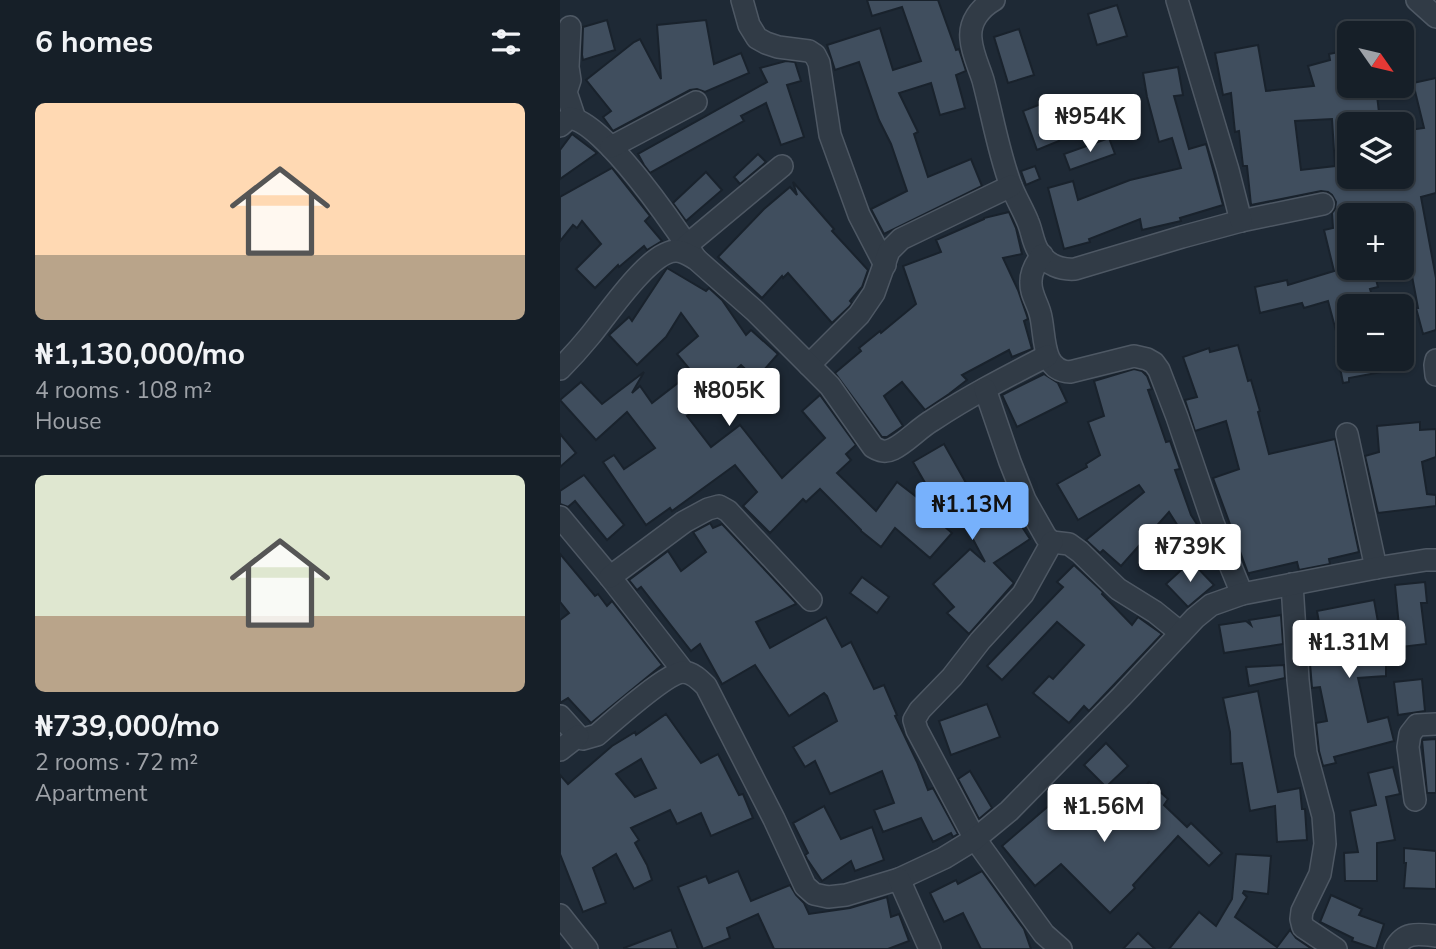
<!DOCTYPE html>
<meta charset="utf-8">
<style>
:root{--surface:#161f28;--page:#1f2730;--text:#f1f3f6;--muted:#9ea2a8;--line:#353d45;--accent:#77b1fc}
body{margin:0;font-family:"Nunito Sans",sans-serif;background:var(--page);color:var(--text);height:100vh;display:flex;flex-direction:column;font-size:26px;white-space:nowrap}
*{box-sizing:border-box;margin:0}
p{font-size:23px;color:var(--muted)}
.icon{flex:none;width:38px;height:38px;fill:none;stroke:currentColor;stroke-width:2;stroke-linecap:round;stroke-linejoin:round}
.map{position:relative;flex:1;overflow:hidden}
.details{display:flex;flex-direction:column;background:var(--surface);width:560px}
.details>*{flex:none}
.needle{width:46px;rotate:124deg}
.buttons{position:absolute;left:777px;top:21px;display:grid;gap:14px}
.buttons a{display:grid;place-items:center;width:77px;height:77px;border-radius:10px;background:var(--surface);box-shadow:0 2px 5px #0004,0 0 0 2px var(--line);font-size:35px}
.price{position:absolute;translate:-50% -60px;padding:0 16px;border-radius:7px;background:#fff;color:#222;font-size:23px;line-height:46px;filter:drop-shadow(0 2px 4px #0008)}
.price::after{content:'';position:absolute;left:50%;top:42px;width:21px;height:16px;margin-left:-10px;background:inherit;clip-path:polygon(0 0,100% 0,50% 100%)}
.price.selected{background:var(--accent);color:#111}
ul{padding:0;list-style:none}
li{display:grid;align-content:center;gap:14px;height:371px;padding:0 35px}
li+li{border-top:2px solid var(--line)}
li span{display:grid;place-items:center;height:217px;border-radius:10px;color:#555}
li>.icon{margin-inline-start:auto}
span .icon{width:126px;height:126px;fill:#fffc;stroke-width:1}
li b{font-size:30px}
h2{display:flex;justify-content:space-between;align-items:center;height:84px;padding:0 35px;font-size:30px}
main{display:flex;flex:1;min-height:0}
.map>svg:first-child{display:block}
</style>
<main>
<section class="details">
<h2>6 homes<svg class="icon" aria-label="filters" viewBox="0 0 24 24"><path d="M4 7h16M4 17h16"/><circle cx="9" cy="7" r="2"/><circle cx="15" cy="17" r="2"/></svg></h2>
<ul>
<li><span style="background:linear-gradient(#ffd9b3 70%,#b9a48a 0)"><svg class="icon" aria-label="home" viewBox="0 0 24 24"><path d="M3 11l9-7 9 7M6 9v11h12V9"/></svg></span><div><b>₦1,130,000/mo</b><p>4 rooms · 108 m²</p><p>House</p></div></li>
<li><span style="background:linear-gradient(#dfe7d0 65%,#b9a48a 0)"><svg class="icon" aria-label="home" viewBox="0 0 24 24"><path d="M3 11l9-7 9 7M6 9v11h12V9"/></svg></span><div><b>₦739,000/mo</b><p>2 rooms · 72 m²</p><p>Apartment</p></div></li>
</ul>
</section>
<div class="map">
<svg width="876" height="949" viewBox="0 0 876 949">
<rect width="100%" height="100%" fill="#1e2935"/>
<g fill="#404e5e" stroke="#19222c" stroke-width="2" fill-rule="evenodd">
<path d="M307 0H378L396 50 399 49 406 71 396 75 405 108 380 115 371 83 339 93 358 132 354 134 368 177 411 159 422 186 324 234 311 209 347 191 331 144 319 120 299 62 275 70 267 45 320 28 333 70 361 61 342 7 312 16Z"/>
<path d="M557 5 567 36 537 45 528 14Z"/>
<path d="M47 20 55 50 23 60 22 55 23 27Z"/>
<path d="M146 20 154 64 181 53 189 73 145 92 137 89 130 90 53 131 43 117 51 111 26 80 74 42 80 39 101 79 97 25Z"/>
<path d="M459 29 474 75 448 83 434 37Z"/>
<path d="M698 45 706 91 754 86 748 66 770 60 769 54 789 50V92L816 87 820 121 789 124V177H842V131L864 128 853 83 876 78V193L861 197 876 278V330L863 334 856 308H858L852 276 848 277 842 244V215H837L835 205 789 208V268H813L818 287 810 289 815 306H789V359H825L827 371 789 378V382L783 383 776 347 780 346 768 301 744 308 742 303 700 313 695 287 727 280 728 285 774 271 764 230 773 228 772 213 775 209 776 202 772 195 768 192 761 191 691 205 687 166H683L679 131 675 132 671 93 663 95 655 53ZM772 119 775 166 741 170 735 121Z"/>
<path d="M226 61 235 62 241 81 227 85 244 137 221 145 206 103 181 116 184 121 90 173 84 165 78 154 207 82 200 68Z"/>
<path d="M618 67 623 95 614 96 629 149 646 144 663 205 620 218 621 221 582 230 580 219 529 239 530 242 504 249 488 188 513 181 518 200 570 180 621 168 612 138 599 142 587 97 583 73Z"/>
<path d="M486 102 499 141 477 150 463 111Z"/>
<path d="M12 134 37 153 0 179V150Z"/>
<path d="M549 138 555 154 510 170 504 154Z"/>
<path d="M198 154 206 162 180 184 174 177Z"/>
<path d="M475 166 480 179 466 185 461 171Z"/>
<path d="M52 168 90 216 85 221 102 241 87 250 84 246 59 267 58 265 35 288 16 269 41 244 22 221 17 228 13 225 0 241V197Z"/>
<path d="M146 172 162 190 126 221 113 203Z"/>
<path d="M233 182 274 229 272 231 308 270 302 287 290 301 292 303 289 307 272 323 228 273 223 278 222 276 202 298 158 257 204 209 230 187 237 195Z"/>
<path d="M449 212 456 228 462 254 443 258 458 290 466 313 468 319 464 321 472 349 452 357 449 350 402 375 407 380 389 394 365 410 342 382 324 396 343 426 327 437H322L275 373 301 351 299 348 320 331 321 333 356 304 343 266 381 252 376 240 424 219V218Z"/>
<path d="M107 268 146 291 149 288 162 300 186 335 191 330 218 354 196 379 181 365 143 398 146 401 127 416 151 447 180 425 222 478 265 438 242 411 260 395 296 445 286 454 291 460 277 473 316 511 337 482 367 505 362 507 392 533 370 558 335 528 321 547 301 531V530L260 489 246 502 243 499 210 533 183 506 197 492 175 465 112 511 110 508 86 525 43 462 54 455 64 469 95 448 67 412 36 440 0 400 21 382 42 404 84 372 72 393 80 386 92 403 132 372 117 354 138 336 121 313 106 337 77 365 49 335 69 317 72 321Z"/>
<path d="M678 345 688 381 691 380 700 411 698 412 709 454 775 439 799 552 769 559 770 564 739 570 737 562 689 573V576L653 478 679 469 666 421 635 431 625 400 637 397 623 357 649 348 650 352Z"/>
<path d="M574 369 582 371 587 376 592 389 588 390 606 442 610 441 620 469 615 470 631 515 644 535 651 554 640 561 609 512 561 566 543 550 540 553 526 540 584 492 579 485 518 520 497 484 527 467 526 464 540 455 528 422 544 416 534 381Z"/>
<path d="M484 374 498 383 507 402 457 427 442 395Z"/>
<path d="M860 422V430L876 429V457L862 462 867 494 876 495V506L818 513 805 456 819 452 817 426Z"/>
<path d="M0 434 16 453 0 467Z"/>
<path d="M384 444 414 497 425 490 441 521 453 513 470 539 434 563 454 583 409 634 387 613 394 607 373 584 410 549 425 562 388 492 375 500 353 462Z"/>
<path d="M24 475 64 525 47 540 15 501 8 507 0 504V491Z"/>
<path d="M150 523 153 528 162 524 235 602 236 604 196 622 210 648 266 617 282 647 291 642 314 689 324 685 337 715 335 716 357 762 368 790 373 788 398 834 393 837 391 833 373 842 361 818 323 832 314 810 334 803 322 771 270 794 255 761 245 767 233 747 277 721 267 696 264 693 229 716 195 665 162 684 140 644 131 651 81 587 77 590 69 580 108 551 121 571 146 552 133 532Z"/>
<path d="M0 554 35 596 38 594 47 606 52 601 102 665 31 723 8 698 0 703V620L9 613 0 602Z"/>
<path d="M631 561 654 585 628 607 606 584Z"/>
<path d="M514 565 543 592 542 594 572 625 578 617 602 634 529 711 524 706 509 723 473 693 489 676 493 679 524 645 497 622 442 680 427 666 503 587 497 582Z"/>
<path d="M302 577 329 597 317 613 290 593Z"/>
<path d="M865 582 867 603H861L866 644 841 647 835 585Z"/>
<path d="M814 600 826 666V676L798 678 808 722 828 717 834 741 774 757 776 763 763 766 759 751 756 723 767 721 760 687 752 688 750 663 759 662V658L765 657 757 611Z"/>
<path d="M721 615 723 644 664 653 659 625 686 621 691 625 689 620Z"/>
<path d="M724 665 725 678 689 686 686 667Z"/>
<path d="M862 679 865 711 838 715 834 682Z"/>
<path d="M698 691 718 792 740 788 742 809H745L747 840 717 842 715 806 690 811 682 763 671 764 670 732 663 698Z"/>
<path d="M427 704 440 737 391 755 379 721Z"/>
<path d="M106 714 141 763 158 754 179 795 183 794 193 818 151 836 141 813 117 824 110 810 71 828 79 840 75 843 87 865 92 880 74 889 56 854 33 868 46 903 23 912 0 854V775L8 784 52 746 75 732 76 735ZM81 759 96 788 75 797 56 774Z"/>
<path d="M876 739V793H867L862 740Z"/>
<path d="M546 743 568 766 546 787 524 765Z"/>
<path d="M833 767 840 794 826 797 835 840 817 843V881H785L784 853 798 852 790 811 816 805 808 773Z"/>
<path d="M410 771 432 808 419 819 398 779Z"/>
<path d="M589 782 608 799 604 805 627 827 631 823 662 853 649 866 618 836 573 885 575 888 550 913 501 864 475 886 442 846 492 803 502 816 526 791 557 821Z"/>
<path d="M264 806 281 839 312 827 324 860 295 871 291 861 262 881 247 859 245 855 248 853 233 823Z"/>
<path d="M844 848 876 851V889L844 888 846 863H844Z"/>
<path d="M676 854 711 856 708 894 684 891 683 893 687 897 675 917 717 947 730 930 736 938 752 949H609L639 912 656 926 672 899Z"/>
<path d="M178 871 191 901 230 885 236 895 244 903 249 914 290 908 327 897 331 917 339 914 349 941 328 949H214L198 914 167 928 170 938 143 949 118 887 146 876 149 883Z"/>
<path d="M422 871 464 929 471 949H421L403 913 384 922 370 893 396 880 398 884Z"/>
<path d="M771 895 802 909 799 915 824 924 816 949 792 941 793 938 760 922Z"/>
<path d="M111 930 118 949H64V948Z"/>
<path d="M578 933 595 949H563Z"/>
</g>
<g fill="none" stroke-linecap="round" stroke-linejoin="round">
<g stroke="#4e5864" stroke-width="24">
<g id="minor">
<path d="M182 0 189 25 197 38 206 43 218 47 249 51 255 55 259 63 270 135 299 215 325 265"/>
<path d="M434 0C420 8 409 22 411 39 412 53 419 67 423 80 432 114 438 150 450 183 455 197 463 209 468 222 472 231 473 244 479 252 487 265 501 270 515 269L622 237 681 221 763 204"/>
<path d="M617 0 668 170 681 221"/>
<path d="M857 0 876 17"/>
<path d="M10 27 8 67 10 80 6 92 15 119"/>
<path d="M0 126 9 118C43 120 117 230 136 259"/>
<path d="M51 147 136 102"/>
<path d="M127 245 222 166"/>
<path d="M482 255C476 263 471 271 471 281 470 293 477 302 480 313 486 333 480 371 510 372L574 356 587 359 594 363 599 370 617 417 653 523 682 594"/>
<path d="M876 360 875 365 876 375"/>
<path d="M249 365 299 315 314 293 329 251 341 239 451 186"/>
<path d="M0 369C10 359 20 348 29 337 46 317 89 251 116 251 124 251 130 256 136 259L195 311 270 386 313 447C320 451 325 453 333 449 347 442 359 428 373 420 409 396 448 376 487 356"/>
<path d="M425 389 450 462 465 500 486 537 492 542 509 544 520 552 558 589 595 612 621 633"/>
<path d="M787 434 816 568"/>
<path d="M0 517 50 577 124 672"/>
<path d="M492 542 463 594 420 641 392 677 360 710 354 720 357 730 415 839 484 934 501 949"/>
<path d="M50 577 124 522 148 509 159 506 168 511 251 600"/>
<path d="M732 584 738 680 746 753 763 816 765 844 760 874 742 911 741 919 743 927 776 949"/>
<path d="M0 716 18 736 23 739 37 735C52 722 107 673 123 672 132 672 140 680 146 686L214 819 245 886 254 894 268 897 286 895 339 879 384 858 415 839 449 811 562 696 635 618 651 605 682 594 816 568 866 560H876"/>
<path d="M0 750 18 736"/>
<path d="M855 800 848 747 850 734 857 725 876 724"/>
<path d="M339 879 370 949"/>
<path d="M0 915 27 949"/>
<path d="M835 949C844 931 859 934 876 936"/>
</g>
</g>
<use href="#minor" stroke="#313b46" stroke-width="21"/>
</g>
</svg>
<div class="buttons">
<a><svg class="needle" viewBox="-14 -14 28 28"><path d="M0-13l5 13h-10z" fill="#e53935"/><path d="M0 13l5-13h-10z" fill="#9ea2a8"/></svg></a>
<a><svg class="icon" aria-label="layers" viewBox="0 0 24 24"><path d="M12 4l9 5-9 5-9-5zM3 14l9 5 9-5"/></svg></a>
<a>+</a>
<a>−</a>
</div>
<b class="price" style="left:530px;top:154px">₦954K</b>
<b class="price" style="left:169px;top:428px">₦805K</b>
<b class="price selected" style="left:412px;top:542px">₦1.13M</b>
<b class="price" style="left:630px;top:584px">₦739K</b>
<b class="price" style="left:789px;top:680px">₦1.31M</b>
<b class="price" style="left:544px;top:844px">₦1.56M</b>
</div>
</main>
